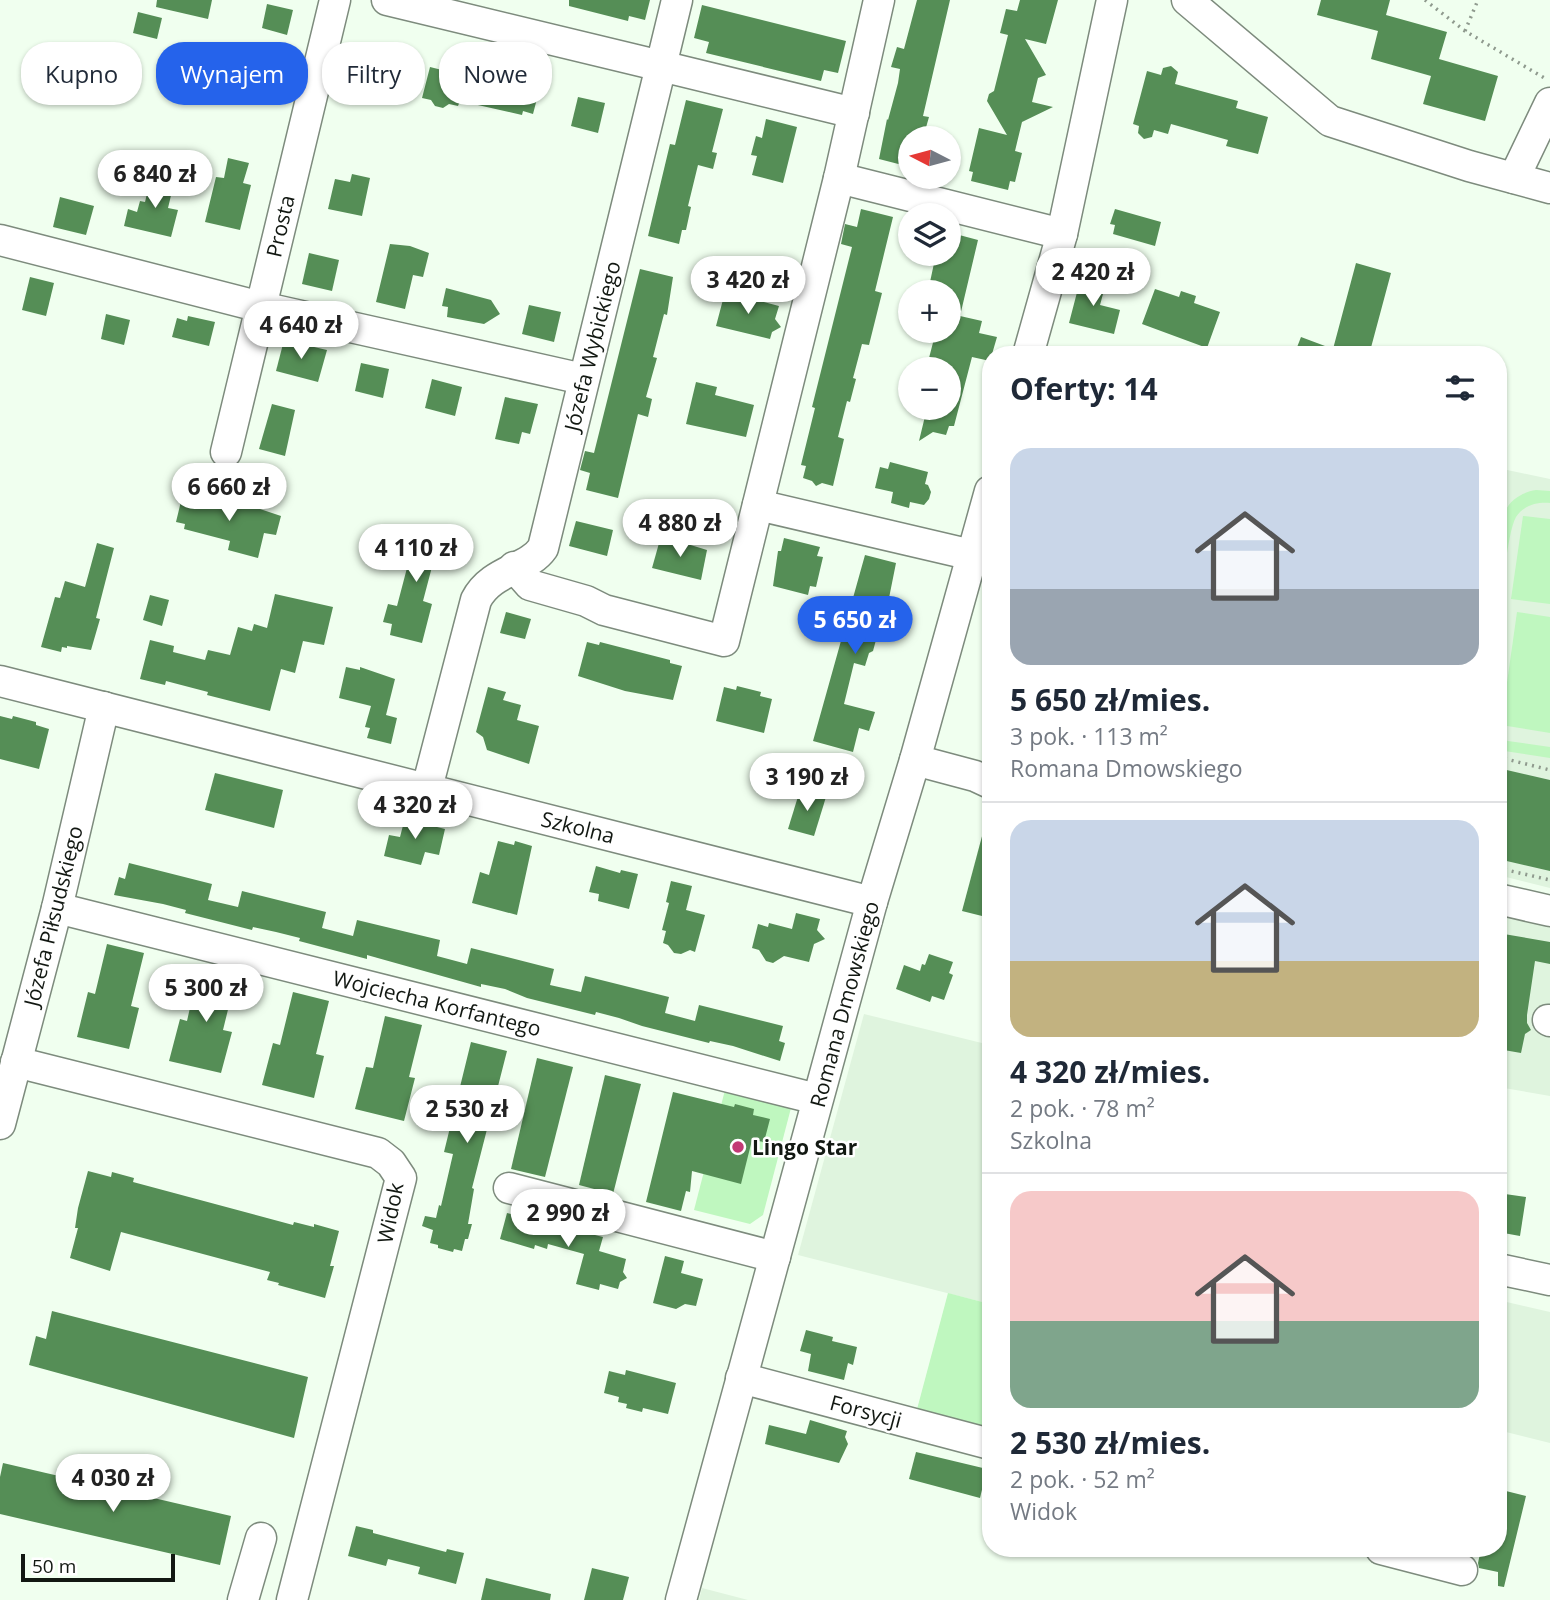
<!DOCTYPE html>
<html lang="pl">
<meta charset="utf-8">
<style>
:root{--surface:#fff;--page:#f6f6f7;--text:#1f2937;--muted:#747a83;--line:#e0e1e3;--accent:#2563eb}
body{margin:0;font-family:"Open Sans",sans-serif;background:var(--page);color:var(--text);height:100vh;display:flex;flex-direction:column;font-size:26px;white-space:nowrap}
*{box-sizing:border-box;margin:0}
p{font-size:23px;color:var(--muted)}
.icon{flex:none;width:38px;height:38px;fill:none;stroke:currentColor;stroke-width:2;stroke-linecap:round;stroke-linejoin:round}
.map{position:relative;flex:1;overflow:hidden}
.panel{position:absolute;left:982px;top:346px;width:525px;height:1211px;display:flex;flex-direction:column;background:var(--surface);border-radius:28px;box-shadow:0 2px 5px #0004}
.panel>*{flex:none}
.top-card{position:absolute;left:21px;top:42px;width:665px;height:63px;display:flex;gap:14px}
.needle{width:46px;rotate:276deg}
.fabs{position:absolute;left:898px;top:126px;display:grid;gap:14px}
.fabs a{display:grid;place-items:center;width:63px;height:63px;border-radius:50%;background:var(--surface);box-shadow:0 2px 5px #0004;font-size:35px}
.scale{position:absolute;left:21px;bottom:18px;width:154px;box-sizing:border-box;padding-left:7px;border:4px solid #121812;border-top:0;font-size:19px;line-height:24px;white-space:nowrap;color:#121812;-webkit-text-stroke:5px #fff;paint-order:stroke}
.price{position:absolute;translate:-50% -60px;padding:0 16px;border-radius:24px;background:#fff;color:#222;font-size:23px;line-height:46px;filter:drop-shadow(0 2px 4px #0008)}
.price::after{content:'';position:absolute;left:50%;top:42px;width:21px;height:16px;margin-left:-10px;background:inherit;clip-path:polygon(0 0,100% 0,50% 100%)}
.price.current{background:var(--accent);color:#fff}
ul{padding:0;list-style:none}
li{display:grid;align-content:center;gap:14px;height:371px;padding:0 28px}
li+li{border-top:2px solid var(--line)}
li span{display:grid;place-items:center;height:217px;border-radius:21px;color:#555}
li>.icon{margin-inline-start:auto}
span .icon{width:126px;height:126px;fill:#fffc;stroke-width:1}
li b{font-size:30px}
h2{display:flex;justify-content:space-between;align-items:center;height:84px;padding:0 28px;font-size:30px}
.tag{padding:0 24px;border-radius:28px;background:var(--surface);box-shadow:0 2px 5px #0004;font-size:24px;line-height:63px}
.tag.current{background:var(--accent);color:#fff}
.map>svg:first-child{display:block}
</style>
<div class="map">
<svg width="1550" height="1600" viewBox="0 0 1550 1600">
<rect width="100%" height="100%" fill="#f0ffef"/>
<g fill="#dff4de">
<path d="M1498 468 1550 479V888L1498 875Z"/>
<path d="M1498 914 1550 927V1096L1498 1087Z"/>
<path d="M864 1014 990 1045V1304L798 1255Z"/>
<path d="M1498 1300 1550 1312V1443L1498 1430Z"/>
<path d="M702 1588 748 1600H699Z"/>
</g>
<g fill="#bff7bf">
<path d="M1536 490 1550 491V503C1537 502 1524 505 1516 517 1507 532 1501 605 1498 626 1498 597 1492 536 1505 511 1511 499 1523 492 1536 490Z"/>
<path d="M1523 516 1550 519V604L1511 599Z"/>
<path d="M1517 612 1550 617V733L1501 725Z"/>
<path d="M1498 736 1508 741 1550 747V758L1498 750Z"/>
<path d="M725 1090 791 1108 763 1215 750 1224 694 1210Z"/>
<path d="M948 1293 990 1304V1431L916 1413Z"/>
</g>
<g fill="#558e56">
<path d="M157 0H212L208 19 156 7Z"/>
<path d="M569 0H650L645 20 629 16 628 21 569 6Z"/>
<path d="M917 0H950L923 116 929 117 923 138H910V167L879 159 887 119 888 120 898 83 900 69 891 67 897 47 904 49Z"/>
<path d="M1020 0H1058L1046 44 1025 39 1046 75 1038 78 1032 102 1053 107 1022 122 1015 151 1022 153 1015 182 1010 181 1008 190 971 181 973 172 969 171 979 128 1007 135 987 101 989 94 994 91 1008 35 1000 33 1006 9 1017 11Z"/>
<path d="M1321 0H1390L1386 15 1447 32 1439 59 1498 76 1485 121 1423 104 1431 76 1371 59 1378 31 1317 15Z"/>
<path d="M267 4 293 10 287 35 262 28Z"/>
<path d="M702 5 846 41 838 73 824 70 821 81 706 53 709 42 694 38Z"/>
<path d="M138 12 162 18 157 39 133 33Z"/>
<path d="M1171 66 1178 72 1175 84 1238 101 1236 108 1268 117 1258 154 1226 146 1228 140 1171 124 1168 134 1154 130 1152 137 1144 139 1138 133 1139 126 1133 124 1147 71 1161 75 1163 68Z"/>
<path d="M430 67 466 76 464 81 500 90 503 79 529 86V88L539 91 533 114 523 111 522 115 460 101 458 106 449 104 443 108 435 106 431 100 422 98Z"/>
<path d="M578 97 605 103 598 133 571 126Z"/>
<path d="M686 100 723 109 712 152 717 153 713 169 698 165 688 206 691 207 686 230H682L679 244 648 236 670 144 675 145Z"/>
<path d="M766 119 797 127 783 183 752 175 757 156 751 155 756 136 762 138Z"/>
<path d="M228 158 249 163 243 183 251 185 240 230 205 222 216 177 224 178Z"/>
<path d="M352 174 370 178 362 216 328 209 335 179 350 182Z"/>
<path d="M151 177 174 183 168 208 178 210 171 237 124 226 128 209 137 212 140 201 145 202Z"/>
<path d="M60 197 94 206 86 235 53 227Z"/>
<path d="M861 209 893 217 875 291 882 293 869 345 862 344 853 378 856 379 850 402 847 401 838 437 844 439 833 486 822 483 816 486 812 481 803 478 806 466 801 465 815 408 812 407 852 247 841 244 845 224 857 227Z"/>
<path d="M1115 209 1161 222 1155 246 1113 234 1115 225 1110 224Z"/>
<path d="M948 232 978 240 960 316 982 321 979 333 997 337 990 361 972 357 954 426H949L946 435 933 432 919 441 927 408H948V363L929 358 936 331H948V287L930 282 936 254H948Z"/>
<path d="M390 244 410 246 429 253 423 277 413 275 405 309 376 302Z"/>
<path d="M309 253 339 260 332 291 302 284Z"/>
<path d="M1356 263 1391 273 1369 355H1294L1301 337 1333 349Z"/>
<path d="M640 269 673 277 667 315 664 314 653 357 657 358 646 397 652 399 648 417 638 414 618 498 586 490 590 473 580 470 585 451 594 453Z"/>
<path d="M30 277 54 283 46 316 22 310Z"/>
<path d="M1081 277 1106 283 1100 305 1120 310 1114 334 1069 323Z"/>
<path d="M446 288 491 300 500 314 484 324 447 317 448 307 442 306Z"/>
<path d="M1155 289 1179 297 1181 291 1196 296 1194 303 1220 312 1207 348 1142 324Z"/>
<path d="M725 292 779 306 775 319 781 327 772 332 770 339 716 326Z"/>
<path d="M529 305 561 312 554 342 522 334Z"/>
<path d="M106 314 130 320 124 345 101 339Z"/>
<path d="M188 316 215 322 209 346 172 337 177 318 187 321Z"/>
<path d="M284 340 327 350 318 382 276 371Z"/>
<path d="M361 363 389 369 383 398 355 391Z"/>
<path d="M432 379 462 387 455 416 425 408Z"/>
<path d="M696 382 717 387 715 395 754 405 746 437 686 424Z"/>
<path d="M505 397 538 404 530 434 522 432 519 444 495 439Z"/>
<path d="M272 404 295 410 285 456 259 449Z"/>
<path d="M890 462 928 472 925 484 928 485 931 492 929 499 924 505 910 502 909 508 891 503 893 492 875 488 880 467 888 469Z"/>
<path d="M183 493 236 509 245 504 281 516 276 535 264 533 258 558 228 550 230 541 184 529 185 524 176 522Z"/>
<path d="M576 521 613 530 607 556 569 546Z"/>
<path d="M436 532 457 537 451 560 438 556 436 563H433L423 601 432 604 422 643 390 635 392 624 383 622 388 604 397 606 407 568 394 563 402 533 434 542Z"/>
<path d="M661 536 707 550 701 580 652 568Z"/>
<path d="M784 538 820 547 817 556 823 557 816 587 810 586 808 595 773 586 778 551H781Z"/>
<path d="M97 543 114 548 96 618 100 619 91 650 67 646V648L62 647 61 652 41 647 55 597 60 598 65 581 85 587Z"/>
<path d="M865 555 896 563 888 603H886L873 651 869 653 865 666 854 663 844 704 875 712 869 731 859 728 853 752 813 741Z"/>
<path d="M275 594 333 607 324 645 303 641 295 673 281 669 270 711 207 695 208 692 166 681 165 685 140 679 150 640 174 646 173 652 205 660 208 650 230 655 238 627 252 631 254 624 267 628Z"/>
<path d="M150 595 169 600 162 626 143 620Z"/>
<path d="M506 612 531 619 525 639 500 633Z"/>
<path d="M587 642 599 645 600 642 670 660V663L682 666 673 700 625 691 578 676Z"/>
<path d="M346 667 360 670V667L395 679 386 715 397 718 391 744 367 738 370 728 365 727 371 706 339 698Z"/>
<path d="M737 686 761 692 760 696 772 699 764 733 716 721 724 687 736 690Z"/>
<path d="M488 687 506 692 503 700 521 705 517 720 539 726 529 764 487 750 483 737 476 732Z"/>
<path d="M0 716 12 719 13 716 36 722V725L49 729 39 769 0 759Z"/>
<path d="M1498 768 1550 780V871L1498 859Z"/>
<path d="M215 773 283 790 274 828 205 810Z"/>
<path d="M800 790 826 797 814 836 788 829Z"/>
<path d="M406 814 422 818 421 823 445 829 439 855 425 852 421 865 384 856 389 835 400 837Z"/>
<path d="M985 825 990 826V918L962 911Z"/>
<path d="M498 841 514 845 515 841 532 846 517 915 472 903 480 872 489 875Z"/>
<path d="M129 863 212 884 208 900 238 907 242 891 326 912 322 928 353 936 357 920 440 940 437 956 467 964 471 948 554 969 550 985 581 992 585 976 669 997 665 1013 695 1021 699 1005 783 1026 779 1041 785 1043 780 1061 733 1046 710 1041 709 1043 642 1026 619 1018 596 1012 595 1015 527 998 505 989 481 984V987L367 955V959L299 941 300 938 276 932 253 927 252 930 185 913 186 910 163 904 114 895 119 877 125 879Z"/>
<path d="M596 866 620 873 621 870 638 874 629 909 598 901 599 894 589 892Z"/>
<path d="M671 881 692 886 686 910 705 915 695 952 690 950 681 954 674 953 668 945 663 943 666 931 662 930 669 903 666 902Z"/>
<path d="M796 913 820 919 817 930 825 939 814 944 809 962 784 956 773 963 766 961 759 950 752 948 758 924 768 927 769 923 792 929Z"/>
<path d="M1498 933 1550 942V964L1535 961 1527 1015V1023L1531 1030 1525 1034 1521 1053 1498 1049Z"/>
<path d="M107 944 144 953 131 1006 139 1008 129 1049 77 1037 88 992 95 994Z"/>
<path d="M929 954 953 962 949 973 953 975 944 1000 932 996 930 1002 896 989 904 965 920 971 922 964 925 965Z"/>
<path d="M199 968 236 977 223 1030 232 1032 221 1073 169 1061 180 1019 187 1021Z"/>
<path d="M293 992 329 1001 316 1054 324 1056 314 1098 262 1085 273 1043 280 1045Z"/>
<path d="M385 1016 422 1025 409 1077 415 1078 404 1121 355 1109 366 1067 373 1068Z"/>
<path d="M471 1042 507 1051 472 1188 474 1189 468 1224H472L468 1239H465L462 1251 454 1249 453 1252 438 1248V1245L430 1243 433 1230 422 1226 425 1216 436 1218 439 1205 441 1206 453 1154 444 1152Z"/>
<path d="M537 1058 573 1067 545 1177 511 1169Z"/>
<path d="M605 1075 641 1084 613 1194 579 1185Z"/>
<path d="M673 1092 734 1107 735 1104 754 1109 753 1115 770 1119 764 1142 752 1140 741 1184 692 1171 690 1192 686 1191 681 1211 646 1202Z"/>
<path d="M88 1171 111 1177 112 1172 134 1178 133 1182 293 1225 294 1222 314 1227V1224L339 1231 330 1266H334L325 1298 278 1285 279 1283 267 1280 270 1272 121 1232 110 1271 70 1258 78 1228H75L78 1208Z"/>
<path d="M1498 1193 1526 1197 1520 1236 1498 1232Z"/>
<path d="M507 1213 603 1237 599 1251 626 1259 623 1272 627 1278 620 1282 618 1289 600 1284 599 1290 576 1284 584 1254 548 1244 547 1249 535 1245 534 1249 500 1239Z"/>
<path d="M665 1256 684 1261 681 1273 703 1279 696 1306 685 1304 676 1309 653 1303Z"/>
<path d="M52 1311 308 1377 294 1438 29 1365 36 1336 46 1339Z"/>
<path d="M806 1330 833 1337 832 1341 857 1347 853 1365 848 1363 844 1380 808 1371 811 1354 800 1351Z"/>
<path d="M626 1370 676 1383 668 1414 643 1408 642 1412 626 1408 627 1404 618 1402 619 1397 604 1393 609 1371 625 1375Z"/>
<path d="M810 1420 847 1431 845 1437 848 1444 839 1463 765 1444 769 1425 806 1434Z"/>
<path d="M916 1452 987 1469 980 1498 909 1479Z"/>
<path d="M3 1463 231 1516 220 1565 0 1514V1477Z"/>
<path d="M1498 1489 1526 1496 1504 1587 1498 1586V1572L1479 1568 1478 1563 1481 1549H1498Z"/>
<path d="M356 1526 373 1530V1533L446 1552 447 1549 464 1553 456 1584 418 1574 420 1567 388 1559 386 1566 348 1556Z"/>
<path d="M592 1568 629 1577 623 1600H584Z"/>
<path d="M486 1578 551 1594 550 1600H481Z"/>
</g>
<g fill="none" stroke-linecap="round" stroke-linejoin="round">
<g stroke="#7d8b7d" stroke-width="33">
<g id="minor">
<path d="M387 0 661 66 677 0"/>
<path d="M1187 0 1330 121 1469 166 1550 188"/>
<path d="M839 178 1062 234"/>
<path d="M1514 178 1550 103"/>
<path d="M0 240 261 307 583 379"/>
<path d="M1028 355 1062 234 1112 0"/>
<path d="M226 452 335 0"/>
<path d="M758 505 972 555"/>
<path d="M514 567 530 585 586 601 604 610 724 641 839 178 879 0"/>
<path d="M0 681 872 902"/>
<path d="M915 760 975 776 990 783"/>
<path d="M427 788 476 600C491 570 528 570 543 548L661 66 854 113"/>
<path d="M1498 899 1550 911"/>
<path d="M57 908 817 1099"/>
<path d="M1548 1020 1550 1021"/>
<path d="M16 1062 378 1153 391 1163 401 1178 292 1600"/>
<path d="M0 1124 57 908 104 707"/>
<path d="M509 1188 775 1257"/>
<path d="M1498 1269 1550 1280"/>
<path d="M741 1378 990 1444"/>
<path d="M1381 1549 1462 1570"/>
<path d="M243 1600 261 1538"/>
<path d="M681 1600 872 902 915 760 990 491"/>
</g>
</g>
<g stroke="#8f9a8e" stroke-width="3.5" stroke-dasharray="2 5" stroke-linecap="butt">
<path d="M1425 0 1465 31 1546 79"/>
<path d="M1465 31 1478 0"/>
<path d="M1498 757 1550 770"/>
<path d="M1498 868 1550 880"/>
</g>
<use href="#minor" stroke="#fff" stroke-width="30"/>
</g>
<circle fill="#c33a75" stroke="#fff" stroke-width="2.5" cx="738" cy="1147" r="7"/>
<g text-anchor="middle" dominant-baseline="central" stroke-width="5" stroke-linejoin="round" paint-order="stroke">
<g font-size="21" fill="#121812" stroke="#fff">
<text transform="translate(280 226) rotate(-77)">Prosta</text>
<text transform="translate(592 346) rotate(-76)">Józefa Wybickiego</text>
<text transform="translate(578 827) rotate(14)">Szkolna</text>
<text transform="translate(53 916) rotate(-76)">Józefa Piłsudskiego</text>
<text transform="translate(437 1003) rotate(14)">Wojciecha Korfantego</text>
<text transform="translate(844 1004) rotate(-75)">Romana Dmowskiego</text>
<text transform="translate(390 1213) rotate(-79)">Widok</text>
<text transform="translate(866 1411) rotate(15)">Forsycji</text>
</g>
<g font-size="21" font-weight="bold" fill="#121812" stroke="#fff" text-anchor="start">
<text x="752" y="1147">Lingo Star</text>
</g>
</g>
</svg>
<div class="fabs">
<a><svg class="needle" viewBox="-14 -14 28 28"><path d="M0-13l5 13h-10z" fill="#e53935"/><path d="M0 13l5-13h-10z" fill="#747a83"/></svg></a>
<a><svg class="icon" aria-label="layers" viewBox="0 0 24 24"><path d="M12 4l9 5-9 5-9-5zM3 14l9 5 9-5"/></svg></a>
<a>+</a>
<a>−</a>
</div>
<div class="scale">50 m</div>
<b class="price" style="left:155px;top:210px">6 840 zł</b>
<b class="price" style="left:1093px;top:308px">2 420 zł</b>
<b class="price" style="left:748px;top:316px">3 420 zł</b>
<b class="price" style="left:301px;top:361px">4 640 zł</b>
<b class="price" style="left:229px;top:523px">6 660 zł</b>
<b class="price" style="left:680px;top:559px">4 880 zł</b>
<b class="price" style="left:416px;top:584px">4 110 zł</b>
<b class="price current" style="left:855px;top:656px">5 650 zł</b>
<b class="price" style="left:807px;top:813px">3 190 zł</b>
<b class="price" style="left:415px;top:841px">4 320 zł</b>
<b class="price" style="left:206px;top:1024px">5 300 zł</b>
<b class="price" style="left:467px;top:1145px">2 530 zł</b>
<b class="price" style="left:568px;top:1249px">2 990 zł</b>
<b class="price" style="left:113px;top:1514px">4 030 zł</b>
<div class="top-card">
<a class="tag">Kupno</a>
<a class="tag current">Wynajem</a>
<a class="tag">Filtry</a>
<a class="tag">Nowe</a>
</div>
<section class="panel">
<h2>Oferty: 14<svg class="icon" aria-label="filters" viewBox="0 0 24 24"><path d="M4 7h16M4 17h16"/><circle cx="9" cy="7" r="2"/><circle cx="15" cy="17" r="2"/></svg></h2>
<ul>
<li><span style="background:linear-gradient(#c9d6e8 65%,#9aa5b1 0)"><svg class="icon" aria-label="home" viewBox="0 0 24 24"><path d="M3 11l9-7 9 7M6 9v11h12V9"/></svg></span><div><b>5 650 zł/mies.</b><p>3 pok. · 113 m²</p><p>Romana Dmowskiego</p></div></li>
<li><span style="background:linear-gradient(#c9d6e8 65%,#c2b280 0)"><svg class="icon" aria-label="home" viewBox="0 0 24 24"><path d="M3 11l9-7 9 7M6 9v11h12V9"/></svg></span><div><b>4 320 zł/mies.</b><p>2 pok. · 78 m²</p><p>Szkolna</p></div></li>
<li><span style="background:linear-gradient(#f6c9c9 60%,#7fa58c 0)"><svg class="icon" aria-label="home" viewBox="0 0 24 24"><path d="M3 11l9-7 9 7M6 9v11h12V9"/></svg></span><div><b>2 530 zł/mies.</b><p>2 pok. · 52 m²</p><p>Widok</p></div></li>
</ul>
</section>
</div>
